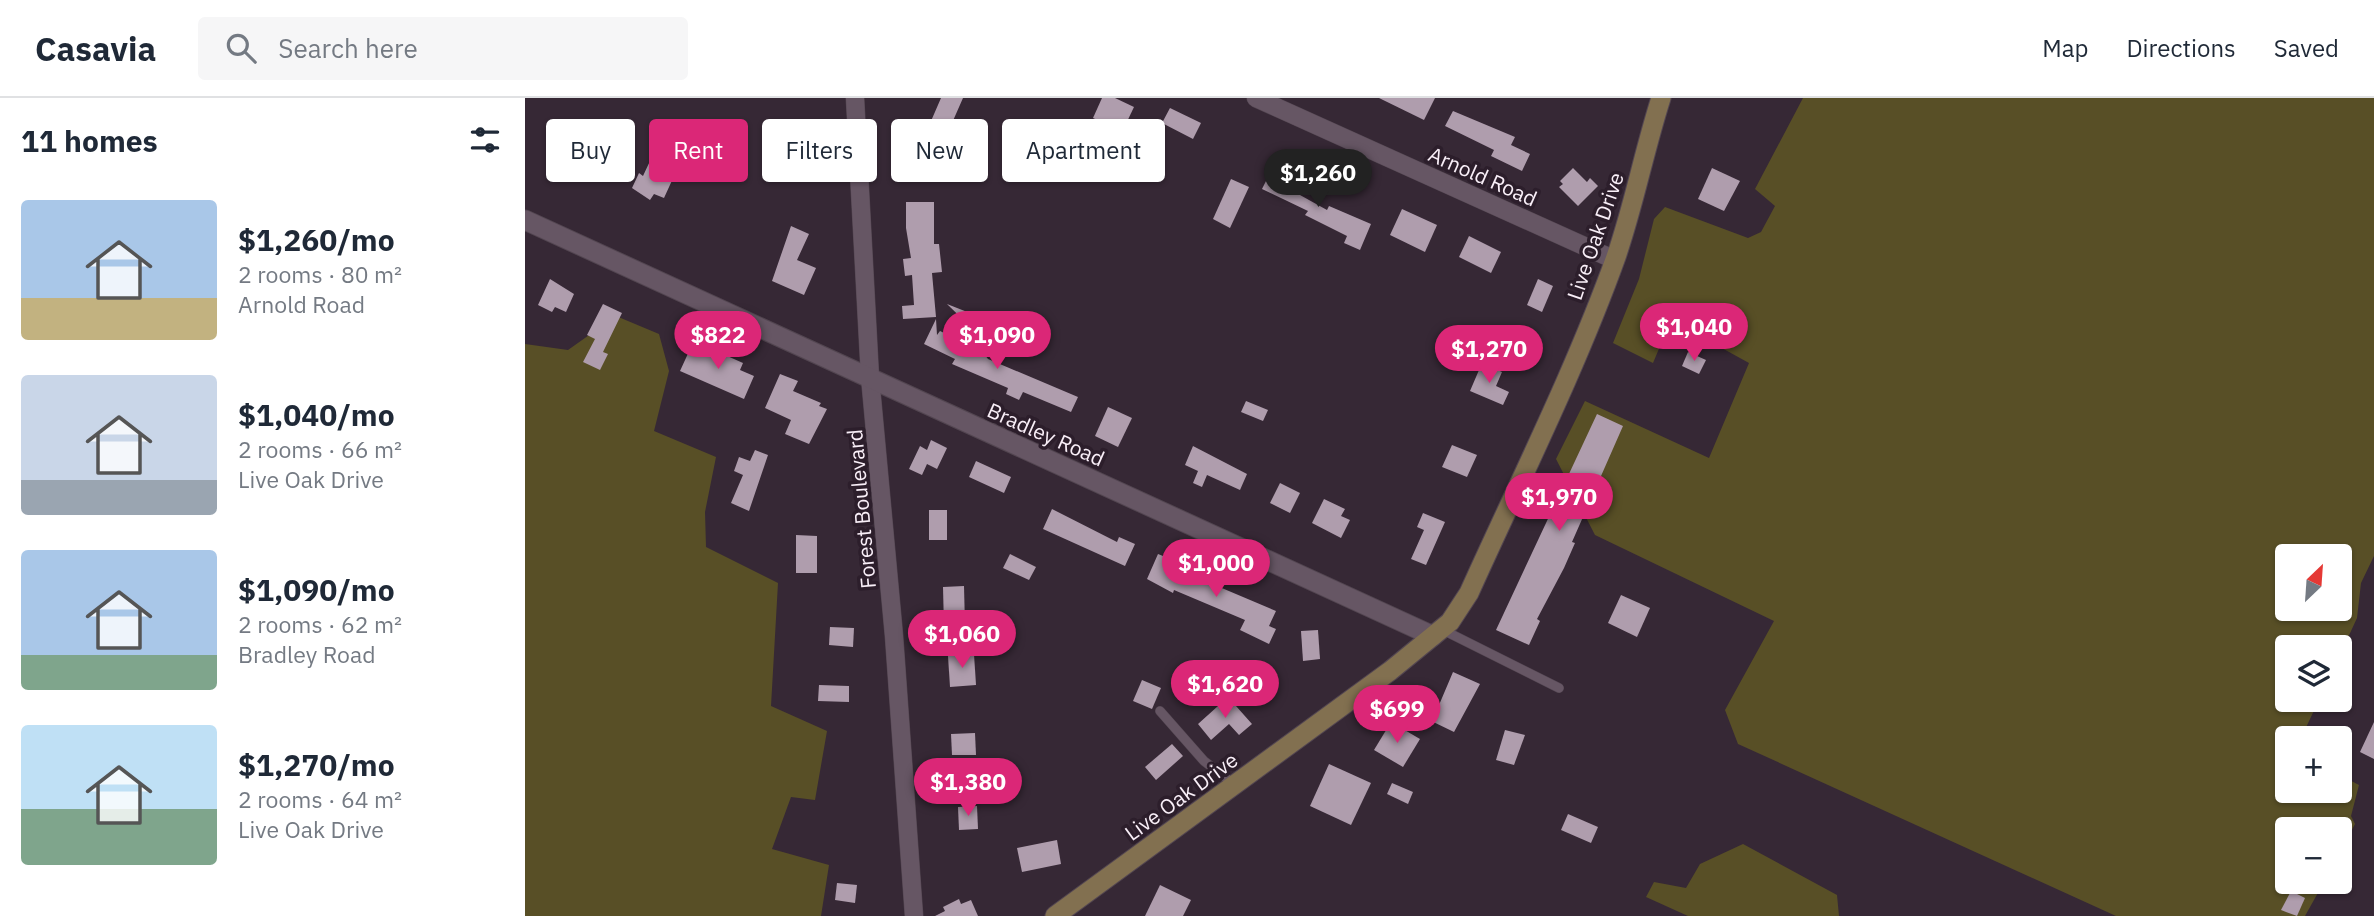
<!DOCTYPE html>
<meta charset="utf-8">
<style>
:root{--surface:#fff;--page:#f6f6f7;--text:#1f2937;--muted:#747a83;--line:#e0e1e3;--accent:#db2777}
body{margin:0;font-family:"IBM Plex Sans",sans-serif;background:var(--page);color:var(--text);height:100vh;display:flex;flex-direction:column;font-size:26px;white-space:nowrap}
*{box-sizing:border-box;margin:0}
p{font-size:23px;color:var(--muted)}
.icon{flex:none;width:38px;height:38px;fill:none;stroke:currentColor;stroke-width:2;stroke-linecap:round;stroke-linejoin:round}
.map{position:relative;flex:1;overflow:hidden}
.details{display:flex;flex-direction:column;background:var(--surface);width:525px}
.details>*{flex:none}
.guide{position:absolute;left:21px;top:21px;width:665px;height:63px;display:flex;gap:14px}
.needle{width:46px;rotate:25deg}
.controls{position:absolute;left:1750px;top:446px;display:grid;gap:14px}
.controls a{display:grid;place-items:center;width:77px;height:77px;border-radius:7px;background:var(--surface);box-shadow:0 2px 5px #0004;font-size:35px}
.price{position:absolute;translate:-50% -60px;padding:0 16px;border-radius:24px;background:var(--accent);color:#fff;font-size:23px;line-height:46px;filter:drop-shadow(0 2px 4px #0008)}
.price::after{content:'';position:absolute;left:50%;top:42px;width:21px;height:16px;margin-left:-10px;background:inherit;clip-path:polygon(0 0,100% 0,50% 100%)}
.price.on{background:#222;color:#fff}
ul{padding:0;list-style:none}
li{display:flex;align-items:center;gap:21px;height:175px;padding:0 21px}
li span{display:grid;place-items:center;flex:none;width:196px;height:140px;border-radius:7px;color:#555}
li>.icon{margin-inline-start:auto}
span .icon{width:84px;height:84px;fill:#fffc;stroke-width:1}
li b{font-size:30px}
h2{display:flex;justify-content:space-between;align-items:center;height:84px;padding:0 21px;font-size:30px}
.pill{padding:0 24px;border-radius:7px;background:var(--surface);box-shadow:0 2px 5px #0004;font-size:24px;line-height:63px}
.pill.on{background:var(--accent);color:#fff}
header{display:flex;align-items:center;gap:42px;box-sizing:border-box;height:98px;padding:0 35px;background:var(--surface);border-bottom:2px solid var(--line)}
header strong{font-size:33px}
nav{display:flex;gap:38px;margin-inline-start:auto;font-size:24px}
.search{width:490px;height:63px;background:var(--page);display:flex;align-items:center;gap:18px;box-sizing:border-box;padding:0 24px;border-radius:7px;color:var(--muted);font-size:26px}
main{display:flex;flex:1;min-height:0}
.map>svg:first-child{display:block}
</style>
<header>
<strong>Casavia</strong>
<div class="search"><svg class="icon" aria-label="search" viewBox="0 0 24 24"><circle cx="10" cy="10" r="6"/><path d="M15 15l6 6"/></svg>Search here</div>
<nav><a>Map</a><a>Directions</a><a>Saved</a></nav>
</header>
<main>
<section class="details">
<h2>11 homes<svg class="icon" aria-label="filters" viewBox="0 0 24 24"><path d="M4 7h16M4 17h16"/><circle cx="9" cy="7" r="2"/><circle cx="15" cy="17" r="2"/></svg></h2>
<ul>
<li><span style="background:linear-gradient(#a9c7e8 70%,#c2b280 0)"><svg class="icon" aria-label="home" viewBox="0 0 24 24"><path d="M3 11l9-7 9 7M6 9v11h12V9"/></svg></span><div><b>$1,260/mo</b><p>2 rooms · 80 m²</p><p>Arnold Road</p></div></li>
<li><span style="background:linear-gradient(#c9d6e8 75%,#9aa5b1 0)"><svg class="icon" aria-label="home" viewBox="0 0 24 24"><path d="M3 11l9-7 9 7M6 9v11h12V9"/></svg></span><div><b>$1,040/mo</b><p>2 rooms · 66 m²</p><p>Live Oak Drive</p></div></li>
<li><span style="background:linear-gradient(#a9c7e8 75%,#7fa58c 0)"><svg class="icon" aria-label="home" viewBox="0 0 24 24"><path d="M3 11l9-7 9 7M6 9v11h12V9"/></svg></span><div><b>$1,090/mo</b><p>2 rooms · 62 m²</p><p>Bradley Road</p></div></li>
<li><span style="background:linear-gradient(#bfe0f5 60%,#7fa58c 0)"><svg class="icon" aria-label="home" viewBox="0 0 24 24"><path d="M3 11l9-7 9 7M6 9v11h12V9"/></svg></span><div><b>$1,270/mo</b><p>2 rooms · 64 m²</p><p>Live Oak Drive</p></div></li>
</ul>
</section>
<div class="map">
<svg width="1849" height="818" viewBox="0 0 1849 818">
<rect width="100%" height="100%" fill="#362835"/>
<g fill="#584f26" fill-rule="evenodd">
<path d="M1278 0H1849V458L1836 485 1832 520 1815 557V550H1762V602H1794L1776 640H1762V693H1815V677L1834 687 1826 718 1830 726 1815 755V732H1762V784H1799L1780 818H1591L1213 646 1200 612 1249 523 1070 437 1031 361 1060 303 1184 360 1224 265 1146 222 1128 265 1088 245 1114 181 1129 121 1140 109 1223 140 1236 134 1250 108 1230 91ZM1762 458H1815V511H1762Z"/>
<path d="M91 218 134 236 144 273 129 333 191 359 180 414 181 449 253 485 246 608 302 633 290 702 266 699 247 751 304 767 296 818H0V246L43 252Z"/>
<path d="M1218 746 1312 797 1314 818H1163L1121 799 1129 784 1161 790 1175 766Z"/>
</g>
<g fill="#af9dad">
<path d="M416 0H438L409 66 383 55 396 27 403 30Z"/>
<path d="M577 0H590L609 9 597 34 568 20Z"/>
<path d="M854 0H910L899 22Z"/>
<path d="M645 10 676 25 668 41 637 25Z"/>
<path d="M928 13 990 39 986 47 1005 56 997 73 966 58 969 52 920 28Z"/>
<path d="M139 33 168 46 183 45 184 63 155 65 139 100 129 96 125 102 107 90 114 75 118 78Z"/>
<path d="M749 67 762 74 759 81 778 90 775 97 802 112 804 108 846 126 835 152 819 145 822 138 780 117 783 113 737 91Z"/>
<path d="M1048 70 1062 84 1065 80 1073 88 1053 108 1034 89 1038 86 1035 83Z"/>
<path d="M1187 70 1215 83 1199 113 1173 101Z"/>
<path d="M706 81 724 89 705 130 688 121Z"/>
<path d="M381 104H409V146H414L417 174 407 175 411 219 378 221 377 208 389 207 387 177 380 178 378 161 386 160 381 130Z"/>
<path d="M877 111 912 127 900 154 865 137Z"/>
<path d="M266 128 284 136 272 162 291 170 279 197 247 183Z"/>
<path d="M944 138 976 154 966 175 934 159Z"/>
<path d="M25 181 49 196 41 214 30 209 27 214 13 207Z"/>
<path d="M1013 181 1028 188 1017 214 1002 207Z"/>
<path d="M78 206 97 215 78 254 83 256 75 272 58 264 70 241 62 237Z"/>
<path d="M422 206 465 223 458 241Z"/>
<path d="M411 221 412 237 415 233 457 253 463 261 553 299 546 314 498 294 494 302 481 296 483 290 427 266 430 261 399 246Z"/>
<path d="M166 249 180 255 182 249 218 265 215 272 229 278 219 301 155 273Z"/>
<path d="M1163 254 1181 262 1174 276 1157 268Z"/>
<path d="M957 265 977 274 971 288 984 294 978 307 945 293Z"/>
<path d="M255 276 273 283 268 293 296 305 294 308 302 311 284 346 260 336 266 322 240 310Z"/>
<path d="M721 303 743 312 738 323 716 314Z"/>
<path d="M583 309 607 320 593 349 570 338Z"/>
<path d="M1072 316 1098 328 1047 444 1050 445 1039 470 1012 521 1015 523 1004 547 971 532Z"/>
<path d="M406 342 422 350 412 371 402 366 397 377 384 371 395 348 402 352Z"/>
<path d="M927 347 952 357 942 379 917 369Z"/>
<path d="M668 348 722 376 715 392 682 377 677 389 668 385 673 373 660 367Z"/>
<path d="M230 352 243 357 224 413 206 405 218 377 209 373 214 359 225 363Z"/>
<path d="M451 363 486 379 479 395 444 379Z"/>
<path d="M755 385 775 395 765 415 745 405Z"/>
<path d="M799 401 820 411 816 418 825 422 816 440 787 425Z"/>
<path d="M527 411 592 444 594 439 610 446 600 468 518 431Z"/>
<rect x="404" y="412" width="18" height="30"/>
<path d="M898 415 920 424 901 467 886 461 899 432 892 429Z"/>
<path d="M271 437 292 438V475H271Z"/>
<path d="M485 456 511 469 504 482 478 470Z"/>
<path d="M633 456 643 460 640 466 751 513 744 528 751 531 744 546 715 532 720 522 649 492 648 495 622 481Z"/>
<path d="M439 488 440 528 419 529 418 489Z"/>
<path d="M1096 497 1125 510 1112 539 1083 525Z"/>
<path d="M305 529 329 530 328 549 304 547Z"/>
<path d="M793 532 795 561 778 563 776 533Z"/>
<path d="M449 556 451 587 425 589 423 558Z"/>
<path d="M928 574 955 586 929 634 898 619 906 603 914 607Z"/>
<path d="M617 582 636 590 627 611 608 603Z"/>
<path d="M294 587 324 588V604L293 603Z"/>
<path d="M703 599 727 626 714 637 704 626 686 642 673 626Z"/>
<path d="M866 624 895 641 878 669 849 652Z"/>
<path d="M1849 624V661L1835 654Z"/>
<path d="M980 632 1000 637 989 667 971 662Z"/>
<path d="M450 635 451 657H427L426 636Z"/>
<path d="M647 646 658 658 631 682 620 669Z"/>
<path d="M804 666 846 685 826 727 785 708Z"/>
<path d="M867 685 888 694 883 706 862 696Z"/>
<path d="M452 708 453 731 434 732 433 709Z"/>
<path d="M1043 716 1073 729 1066 745 1036 732Z"/>
<path d="M532 742 536 766 497 774 492 750Z"/>
<path d="M312 785 332 787 330 805 310 802Z"/>
<path d="M635 787 666 802 658 818H620Z"/>
<path d="M1766 793 1780 800 1772 818 1756 812Z"/>
<path d="M434 801 436 806 446 802 453 818H410L420 813 418 809Z"/>
</g>
<g fill="none" stroke-linecap="round" stroke-linejoin="round">
<g stroke="#534651" stroke-width="10">
<g id="service">
<path d="M918 532 1034 590"/>
<path d="M635 613 679 663 709 686"/>
</g>
</g>
<g stroke="#534651" stroke-width="19">
<g id="minor">
<path d="M330 0 345 279 369 538 389 818"/>
<path d="M731 0 1090 162"/>
</g>
</g>
<g stroke="#534651" stroke-width="21">
<path id="tertiary" d="M0 122 908 538"/>
</g>
<g stroke="#534651" stroke-width="21">
<path id="secondary" d="M530 818 865 573 925 524 944 495C994 384 1050 273 1091 159 1109 107 1119 53 1136 0"/>
</g>
<use href="#service" stroke="#665664" stroke-width="9"/>
<use href="#minor" stroke="#665664" stroke-width="18"/>
<use href="#tertiary" stroke="#665664" stroke-width="19"/>
<use href="#secondary" stroke="#827050" stroke-width="19"/>
</g>
<g text-anchor="middle" dominant-baseline="central" stroke-width="7" stroke-linejoin="round" paint-order="stroke">
<g font-size="21" fill="#f9eff8" stroke="#2c1e2b">
<text transform="translate(958 78) rotate(24)">Arnold Road</text>
<text transform="translate(1070 138) rotate(-71)">Live Oak Drive</text>
<text transform="translate(521 336) rotate(24)">Bradley Road</text>
<text transform="translate(336 411) rotate(-95)">Forest Boulevard</text>
<text transform="translate(656 698) rotate(-36)">Live Oak Drive</text>
</g>
</g>
</svg>
<div class="controls">
<a><svg class="needle" viewBox="-14 -14 28 28"><path d="M0-13l5 13h-10z" fill="#e53935"/><path d="M0 13l5-13h-10z" fill="#747a83"/></svg></a>
<a><svg class="icon" aria-label="layers" viewBox="0 0 24 24"><path d="M12 4l9 5-9 5-9-5zM3 14l9 5 9-5"/></svg></a>
<a>+</a>
<a>−</a>
</div>
<b class="price on" style="left:793px;top:111px">$1,260</b>
<b class="price" style="left:1169px;top:265px">$1,040</b>
<b class="price" style="left:193px;top:273px">$822</b>
<b class="price" style="left:472px;top:273px">$1,090</b>
<b class="price" style="left:964px;top:287px">$1,270</b>
<b class="price" style="left:1034px;top:435px">$1,970</b>
<b class="price" style="left:691px;top:501px">$1,000</b>
<b class="price" style="left:437px;top:572px">$1,060</b>
<b class="price" style="left:700px;top:622px">$1,620</b>
<b class="price" style="left:872px;top:647px">$699</b>
<b class="price" style="left:443px;top:720px">$1,380</b>
<div class="guide">
<a class="pill">Buy</a>
<a class="pill on">Rent</a>
<a class="pill">Filters</a>
<a class="pill">New</a>
<a class="pill">Apartment</a>
</div>
</div>
</main>
